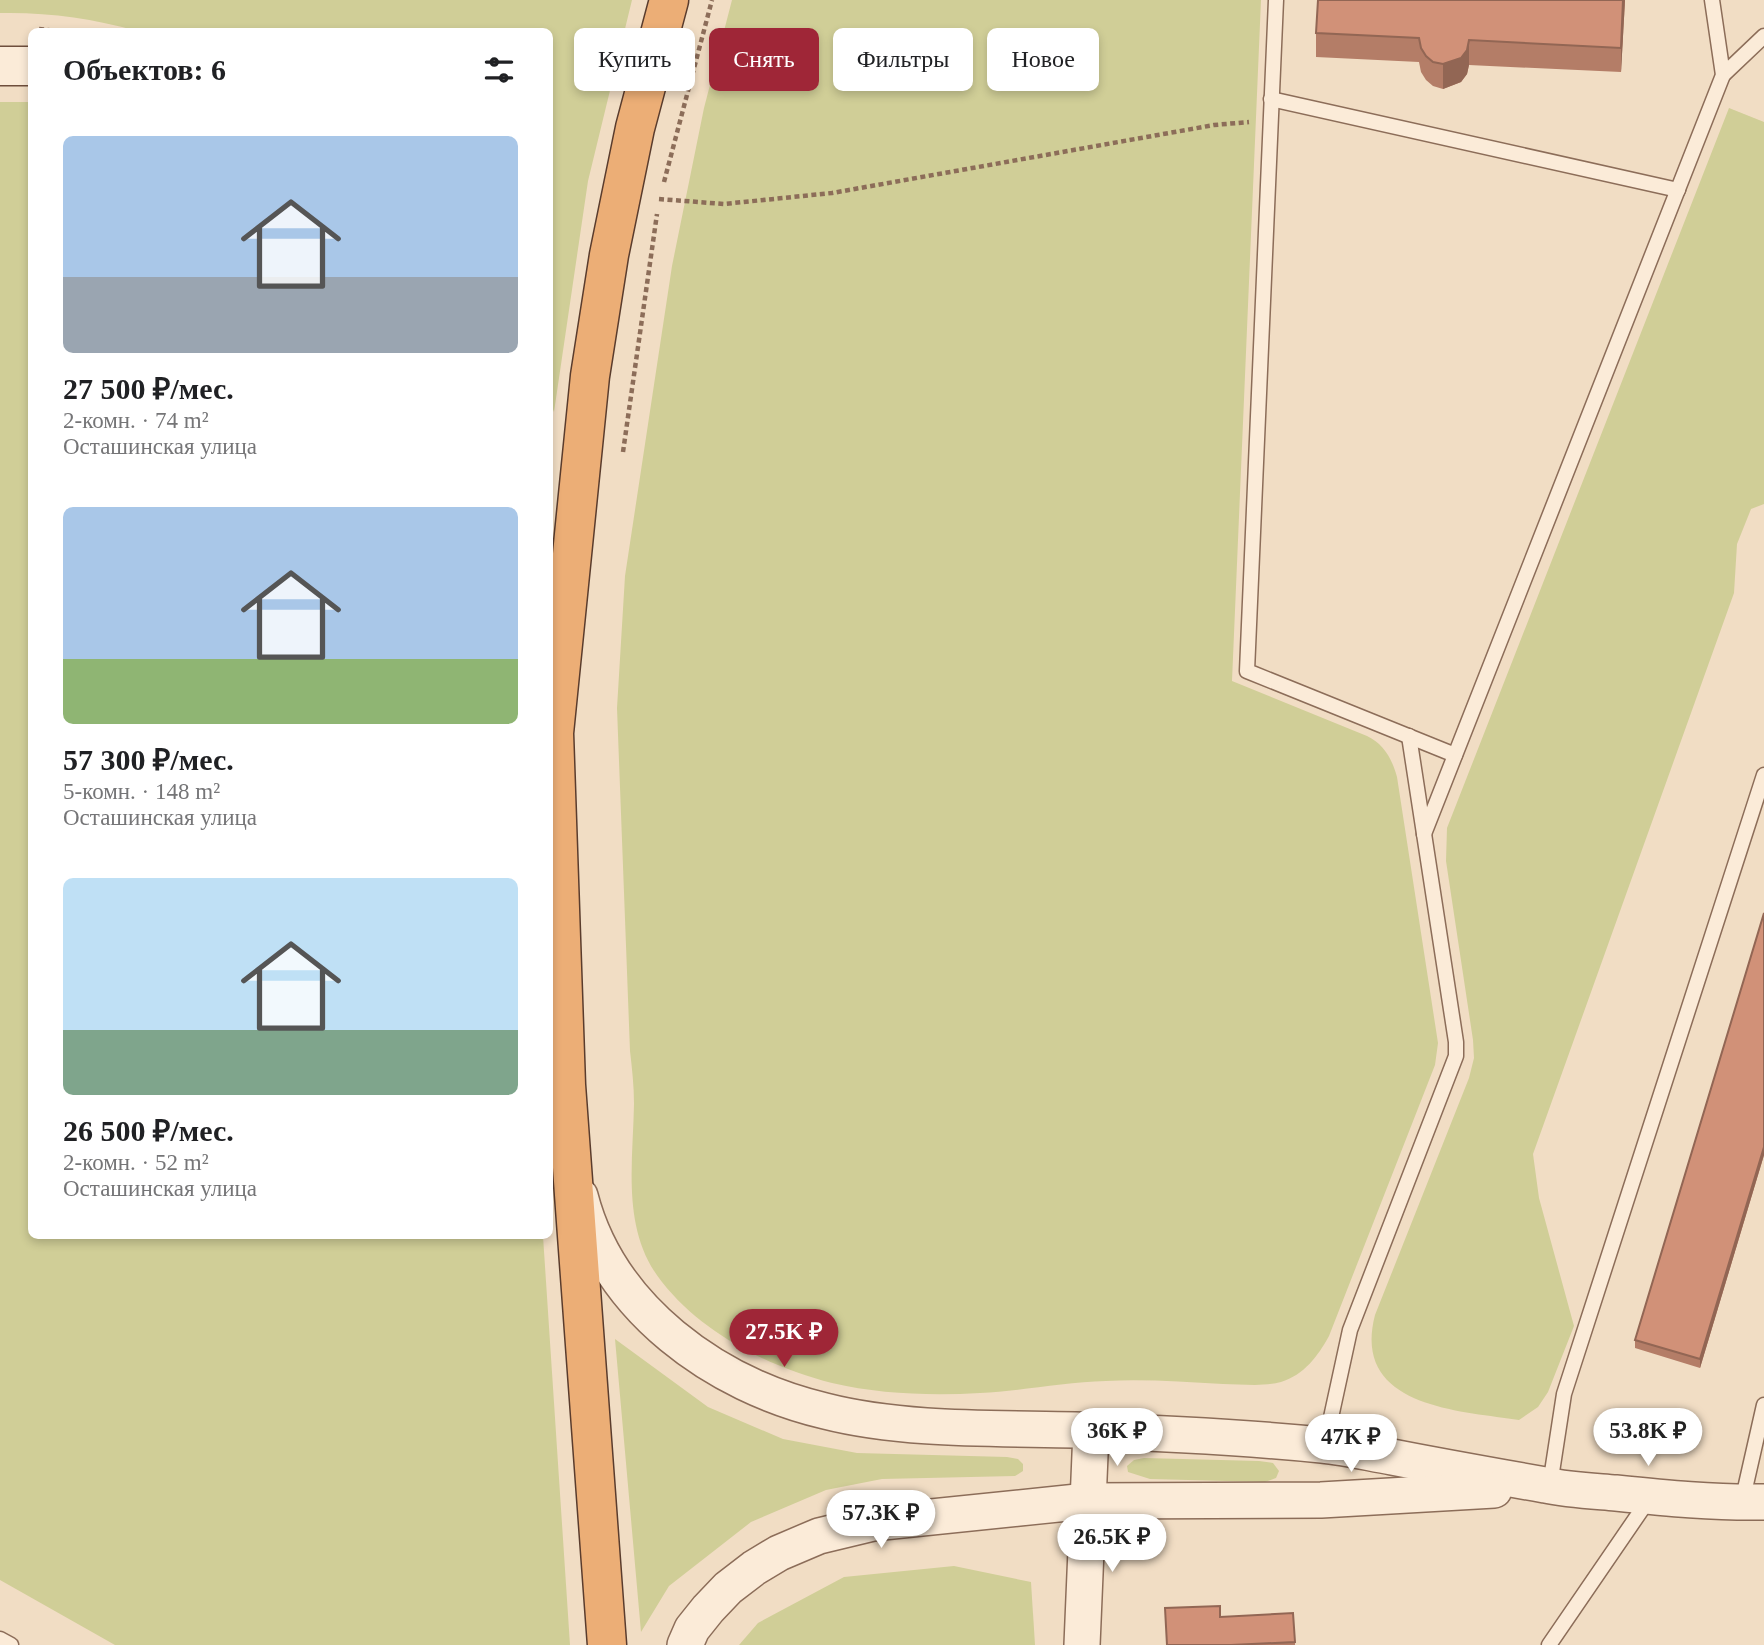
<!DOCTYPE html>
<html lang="ru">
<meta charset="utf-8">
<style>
:root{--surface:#fff;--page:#f2f2f2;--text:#202124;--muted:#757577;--accent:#9f2637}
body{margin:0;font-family:Georgia,serif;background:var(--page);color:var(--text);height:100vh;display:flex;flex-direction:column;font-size:26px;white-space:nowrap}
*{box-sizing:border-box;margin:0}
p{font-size:23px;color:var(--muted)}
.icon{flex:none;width:38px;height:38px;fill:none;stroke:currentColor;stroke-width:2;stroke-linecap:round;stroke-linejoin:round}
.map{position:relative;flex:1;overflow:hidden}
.details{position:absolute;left:28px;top:28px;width:525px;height:1211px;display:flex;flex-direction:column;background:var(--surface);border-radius:10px;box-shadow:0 4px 10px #0003}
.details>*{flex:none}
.guide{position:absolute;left:574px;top:28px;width:665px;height:63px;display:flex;gap:14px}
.price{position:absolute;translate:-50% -60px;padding:0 16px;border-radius:24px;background:#fff;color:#222;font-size:23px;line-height:46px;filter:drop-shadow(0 2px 4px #0008)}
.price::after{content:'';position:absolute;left:50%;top:42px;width:21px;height:16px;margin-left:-10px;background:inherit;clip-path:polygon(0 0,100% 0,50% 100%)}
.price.selected{background:var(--accent);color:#fff}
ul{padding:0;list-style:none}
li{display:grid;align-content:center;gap:14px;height:371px;padding:0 35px}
li span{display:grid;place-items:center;height:217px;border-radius:10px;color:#555}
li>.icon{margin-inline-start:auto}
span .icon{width:126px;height:126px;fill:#fffc;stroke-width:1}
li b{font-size:30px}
h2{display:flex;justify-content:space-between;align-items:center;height:84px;padding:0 35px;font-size:30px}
.pill{padding:0 24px;border-radius:10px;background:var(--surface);box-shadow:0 4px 10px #0003;font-size:24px;line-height:63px}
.pill.selected{background:var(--accent);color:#fff}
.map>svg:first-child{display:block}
</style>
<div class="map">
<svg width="1764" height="1645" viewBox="0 0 1764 1645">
<rect width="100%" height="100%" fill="#f1ddc4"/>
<g fill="#d0ce97">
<path d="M0 0H632L588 181 554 412 550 401V32L137 31C91 18 47 12 0 13Z"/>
<path d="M732 0H1261L1232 681 1367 736C1384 744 1392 759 1397 777L1438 1043 1435 1065 1329 1336C1318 1356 1304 1375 1281 1382 1263 1387 1241 1384 1223 1384 1184 1382 1145 1379 1106 1381 1064 1382 1022 1391 980 1393 931 1396 879 1394 832 1383 769 1367 703 1334 662 1282 621 1231 633 1164 634 1104 634 1086 632 1068 630 1051L617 708 625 576 672 266 704 108Z"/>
<path d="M0 102H32V1236H543L570 1645H115L0 1580Z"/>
<path d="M1729 108 1764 122V504L1751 509 1737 544 1734 593 1533 1154 1539 1198 1574 1326 1548 1392 1538 1407 1519 1420C1458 1411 1351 1407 1375 1315L1469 1078 1474 1058 1473 1040 1446 861 1447 828Z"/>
<path d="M615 1339 708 1407 783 1439 857 1453 1007 1457 1018 1459 1023 1464V1471L1015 1476 882 1479 826 1490 751 1522 669 1586 641 1632Z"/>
<path d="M1144 1458 1259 1461 1273 1463 1279 1471 1276 1478 1265 1482 1150 1479 1128 1472 1127 1466 1134 1460Z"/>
<path d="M954 1566 1031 1582 1035 1645H739L758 1623 844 1577Z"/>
</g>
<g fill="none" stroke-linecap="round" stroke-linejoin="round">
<g stroke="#8c6d59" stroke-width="17">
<g id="service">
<path d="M1276 0 1247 671 1455 755"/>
<path d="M1723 75 1764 36"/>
<path d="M1271 99 1678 190"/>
<path d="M1424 834 1723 75 1712 0"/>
<path d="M1325 1445 1350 1330 1456 1056V1042L1409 736"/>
<path d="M1550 1485 1564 1394 1764 775"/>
<path d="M1742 1502 1764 1405"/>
<path d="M0 1639 11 1645"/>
<path d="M1549 1645 1649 1499"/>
</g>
</g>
<g stroke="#8c6d59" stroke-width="38">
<g id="tertiary">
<path d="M580 1196C609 1309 715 1385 825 1411 903 1431 996 1428 1076 1430 1158 1433 1241 1437 1322 1445 1345 1447 1369 1453 1392 1457 1443 1467 1494 1476 1545 1485 1568 1490 1592 1491 1616 1493 1665 1498 1715 1503 1764 1502"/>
<path d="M685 1645 692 1629 708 1609 728 1588 754 1568 779 1553 819 1536 873 1523 1087 1501 1321 1500 1494 1490"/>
<path d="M1082 1645 1091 1431"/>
</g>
</g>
<g stroke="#6e4e3c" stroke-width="41">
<path id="secondary" d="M0 66H32"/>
</g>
<g stroke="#5a3c2d" stroke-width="41">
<path id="trunk" d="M607 1645 566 1085 554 733 590 376 609 255 635 128 669 0"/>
</g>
<g stroke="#8c6d59" stroke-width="4.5" stroke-dasharray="5 3.5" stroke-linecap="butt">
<path d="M39 29 65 32"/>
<path d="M664 182 712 0"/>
<path d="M659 199 724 204 832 193 1214 125 1249 122"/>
<path d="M623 452 657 214"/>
</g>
<use href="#service" stroke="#fbebd8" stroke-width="14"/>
<use href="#tertiary" stroke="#fbebd8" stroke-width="35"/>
<use href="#secondary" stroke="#fbebd8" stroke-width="38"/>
<use href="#trunk" stroke="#ecae76" stroke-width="38"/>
</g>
<g fill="#b47d67">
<path d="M1625 0 1621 72 1469 65 1467 74 1461 82 1443 89 1433 86 1426 80 1421 72 1419 62 1316 57V33Z"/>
<path d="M1764 913V1155L1700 1368 1635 1348V1340Z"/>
<path d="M1220 1617 1295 1642V1645H1166Z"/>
</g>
<g fill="#926654">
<path d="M1623 0H1625L1621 72V48Z"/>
<path d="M1469 40V65L1467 74 1461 82 1443 89V64Z"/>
<path d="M1764 1147V1155L1700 1368V1359Z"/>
</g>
<g fill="#d19178" stroke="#926654" stroke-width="2">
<path d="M1318 0H1623L1621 48 1469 40 1467 50 1461 58 1443 64 1433 62 1426 56 1421 48 1419 38 1316 33Z"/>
<path d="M1764 913V1147L1700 1359 1635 1340Z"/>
<path d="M1220 1606V1617L1293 1613 1295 1642 1231 1645H1167L1165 1608Z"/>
</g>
</svg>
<b class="price selected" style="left:784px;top:1369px">27.5K ₽</b>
<b class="price" style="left:1117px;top:1468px">36K ₽</b>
<b class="price" style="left:1648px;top:1468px">53.8K ₽</b>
<b class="price" style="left:1351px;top:1474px">47K ₽</b>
<b class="price" style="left:881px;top:1550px">57.3K ₽</b>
<b class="price" style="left:1112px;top:1574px">26.5K ₽</b>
<div class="guide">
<a class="pill">Купить</a>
<a class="pill selected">Снять</a>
<a class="pill">Фильтры</a>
<a class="pill">Новое</a>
</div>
<section class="details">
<h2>Объектов: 6<svg class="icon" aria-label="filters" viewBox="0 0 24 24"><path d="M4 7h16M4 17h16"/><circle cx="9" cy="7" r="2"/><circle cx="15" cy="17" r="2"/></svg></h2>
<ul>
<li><span style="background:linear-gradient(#a9c7e8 65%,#9aa5b1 0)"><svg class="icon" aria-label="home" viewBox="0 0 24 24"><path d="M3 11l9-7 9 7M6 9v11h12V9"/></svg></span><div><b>27 500 ₽/мес.</b><p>2-комн. · 74 m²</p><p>Осташинская улица</p></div></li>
<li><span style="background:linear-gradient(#a9c7e8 70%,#8fb573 0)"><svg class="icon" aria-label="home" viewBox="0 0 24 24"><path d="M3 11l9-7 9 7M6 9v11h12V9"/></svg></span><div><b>57 300 ₽/мес.</b><p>5-комн. · 148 m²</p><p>Осташинская улица</p></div></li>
<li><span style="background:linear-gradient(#bfe0f5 70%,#7fa58c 0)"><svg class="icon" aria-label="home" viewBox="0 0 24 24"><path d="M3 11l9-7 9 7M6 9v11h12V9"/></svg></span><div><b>26 500 ₽/мес.</b><p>2-комн. · 52 m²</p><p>Осташинская улица</p></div></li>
</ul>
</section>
</div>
